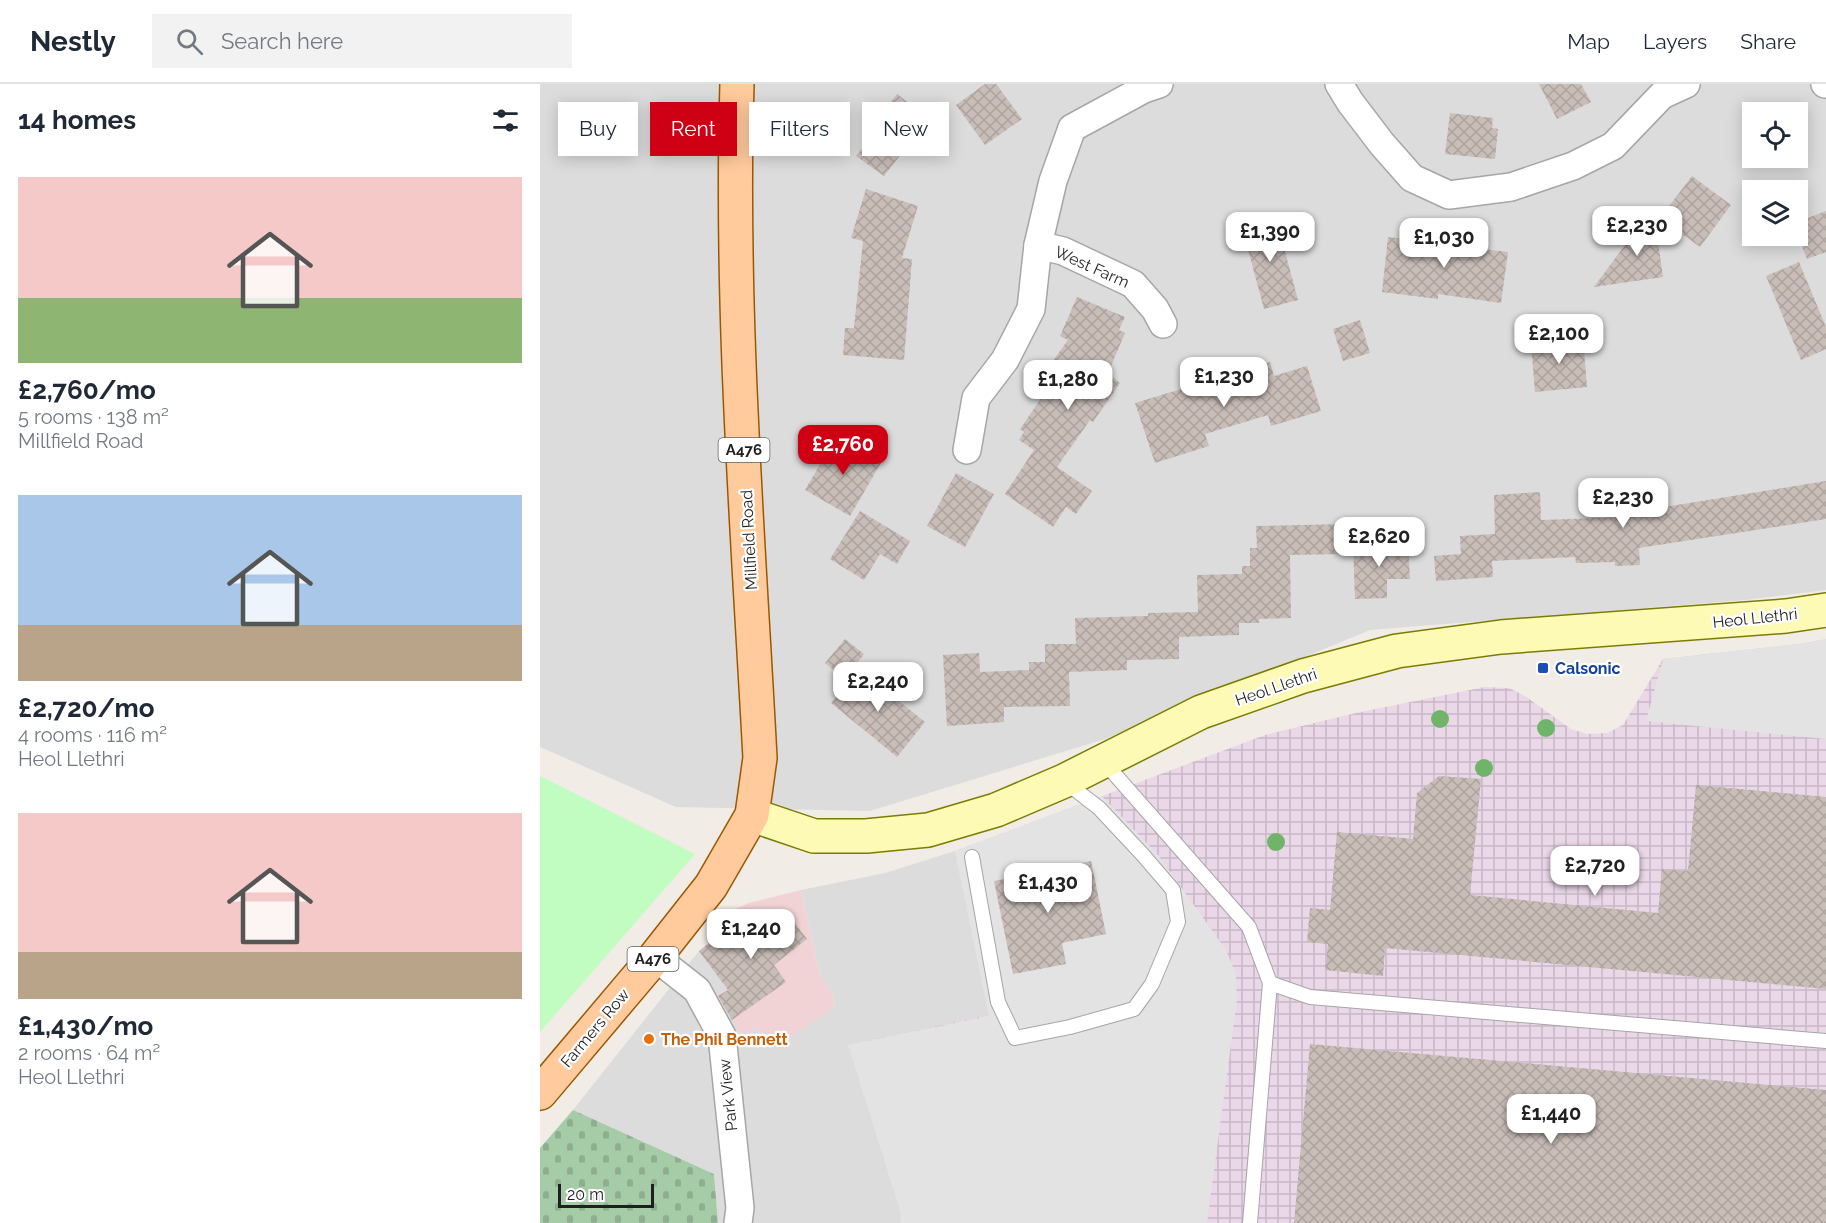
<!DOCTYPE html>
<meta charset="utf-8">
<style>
:root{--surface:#fff;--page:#f2f2f3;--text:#1f2937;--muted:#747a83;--line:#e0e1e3;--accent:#cf0014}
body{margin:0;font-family:Raleway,sans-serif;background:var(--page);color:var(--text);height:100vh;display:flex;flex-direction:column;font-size:22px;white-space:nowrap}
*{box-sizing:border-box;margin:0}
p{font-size:20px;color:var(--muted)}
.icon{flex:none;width:33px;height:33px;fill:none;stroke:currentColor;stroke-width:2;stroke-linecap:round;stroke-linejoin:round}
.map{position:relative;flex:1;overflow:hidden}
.panel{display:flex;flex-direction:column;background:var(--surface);width:540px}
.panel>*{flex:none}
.hud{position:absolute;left:18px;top:18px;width:570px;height:54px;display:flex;gap:12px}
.tools{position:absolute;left:1202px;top:18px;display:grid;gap:12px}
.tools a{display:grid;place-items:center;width:66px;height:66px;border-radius:0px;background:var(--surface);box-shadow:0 3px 15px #0003;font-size:30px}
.scale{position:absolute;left:18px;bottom:15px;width:96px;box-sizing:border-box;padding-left:6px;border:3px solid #1f1f1f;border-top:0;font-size:16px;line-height:21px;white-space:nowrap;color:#1f1f1f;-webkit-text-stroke:4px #fff;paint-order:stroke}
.price{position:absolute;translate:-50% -51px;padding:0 14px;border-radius:12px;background:#fff;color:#222;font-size:20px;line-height:39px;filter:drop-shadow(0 2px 3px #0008)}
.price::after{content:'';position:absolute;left:50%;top:36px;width:18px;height:14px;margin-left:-9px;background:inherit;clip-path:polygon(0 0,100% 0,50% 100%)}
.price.on{background:var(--accent);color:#fff}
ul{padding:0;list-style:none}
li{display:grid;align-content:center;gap:12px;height:318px;padding:0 18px}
li span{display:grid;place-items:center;height:186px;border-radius:0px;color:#555}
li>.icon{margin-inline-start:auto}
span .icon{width:108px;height:108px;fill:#fffc;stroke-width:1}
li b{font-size:26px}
h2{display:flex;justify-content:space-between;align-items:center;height:72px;padding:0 18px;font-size:26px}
.tag{padding:0 21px;border-radius:0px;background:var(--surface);box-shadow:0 3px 15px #0003;font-size:21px;line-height:54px}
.tag.on{background:var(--accent);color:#fff}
header{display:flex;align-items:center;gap:36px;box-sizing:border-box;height:84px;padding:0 30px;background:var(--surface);border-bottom:2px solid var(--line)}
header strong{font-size:28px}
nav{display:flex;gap:33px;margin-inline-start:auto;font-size:21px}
.search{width:420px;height:54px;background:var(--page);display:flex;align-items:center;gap:15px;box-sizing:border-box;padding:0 21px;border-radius:0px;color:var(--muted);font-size:22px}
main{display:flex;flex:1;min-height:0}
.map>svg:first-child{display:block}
</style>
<header>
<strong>Nestly</strong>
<div class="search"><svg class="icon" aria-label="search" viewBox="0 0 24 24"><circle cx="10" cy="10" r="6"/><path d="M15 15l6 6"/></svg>Search here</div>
<nav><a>Map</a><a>Layers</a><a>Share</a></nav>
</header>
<main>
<section class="panel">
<h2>14 homes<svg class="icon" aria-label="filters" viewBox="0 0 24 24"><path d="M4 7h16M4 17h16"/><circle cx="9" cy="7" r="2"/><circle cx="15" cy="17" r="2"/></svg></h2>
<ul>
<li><span style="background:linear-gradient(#f6c9c9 65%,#8fb573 0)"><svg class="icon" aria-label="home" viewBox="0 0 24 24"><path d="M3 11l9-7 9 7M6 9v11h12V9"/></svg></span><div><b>£2,760/mo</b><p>5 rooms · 138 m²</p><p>Millfield Road</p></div></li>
<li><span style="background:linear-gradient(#a9c7e8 70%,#b9a48a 0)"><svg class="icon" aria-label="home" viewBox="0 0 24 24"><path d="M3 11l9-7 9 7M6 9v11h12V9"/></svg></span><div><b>£2,720/mo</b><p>4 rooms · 116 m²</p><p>Heol Llethri</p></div></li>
<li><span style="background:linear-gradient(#f6c9c9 75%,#b9a48a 0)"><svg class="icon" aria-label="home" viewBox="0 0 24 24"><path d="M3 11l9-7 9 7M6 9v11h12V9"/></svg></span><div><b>£1,430/mo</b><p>2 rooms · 64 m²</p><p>Heol Llethri</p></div></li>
</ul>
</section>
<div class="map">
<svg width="1286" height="1139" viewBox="0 0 1286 1139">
<defs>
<pattern id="industrial-grid" width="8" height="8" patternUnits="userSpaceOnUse" patternTransform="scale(1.5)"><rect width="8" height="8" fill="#ead7e8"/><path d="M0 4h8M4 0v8" fill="none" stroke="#c8b8c7"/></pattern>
<pattern id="cemetery-stones" width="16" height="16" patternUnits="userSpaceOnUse" patternTransform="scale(1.5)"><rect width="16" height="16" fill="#a5cba7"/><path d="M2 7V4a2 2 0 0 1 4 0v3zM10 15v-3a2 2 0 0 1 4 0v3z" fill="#8eae8f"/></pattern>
<pattern id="building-cross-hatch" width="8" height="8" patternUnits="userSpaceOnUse" patternTransform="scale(1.5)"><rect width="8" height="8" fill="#c9bdb8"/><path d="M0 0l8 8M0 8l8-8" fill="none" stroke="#aca29e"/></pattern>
</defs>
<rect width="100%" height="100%" fill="#f1ece5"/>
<g fill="#dddcdc" fill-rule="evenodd">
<path d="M0 0H1286V506L1205 516 830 546 565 655 330 727 136 723 0 663ZM1212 28H1257V74H1212ZM1212 106H1257V152H1212Z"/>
<path d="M415 767 449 932 361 1130 360 1139H178L174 1090 33 1026 159 867 188 906 177 912 203 951 215 943 239 962 295 921 292 908 280 892 261 806 345 789Z"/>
</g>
<path fill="#f2d3d5" d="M261 806 280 892 292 908 295 922 239 962 215 943 203 952 177 912 187 905 159 867 196 838 189 828 209 819Z"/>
<path fill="url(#industrial-grid)" d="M1286 555V1139H360L361 1130 308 961 449 931 415 767 725 651 816 629 945 603 969 604 985 612 1031 645 1047 650 1067 649 1083 641 1123 575 1266 559Z"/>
<path fill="url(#cemetery-stones)" d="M33 1026 174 1090 178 1139H0V1064Z"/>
<path fill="#c1fdc0" d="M0 692 155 770 0 948Z"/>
<g fill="#e3e3e3">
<path d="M1286 555V655L1106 637 1123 575 1266 559Z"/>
<path d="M562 712 618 771 686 866 696 890 697 916 667 1139H360L361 1130 308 961 449 932 415 767Z"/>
</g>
<g fill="url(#building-cross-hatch)">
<path d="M445 0H456L482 35 445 61 416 21Z"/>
<path d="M999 0H1041L1051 18 1017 35Z"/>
<path d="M357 10 393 38 377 59 372 56 344 92 316 72 342 38 338 35Z"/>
<path d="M910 29 953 34 952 44 958 45 955 75 905 70Z"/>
<path d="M1152 92 1191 121 1160 163 1120 134Z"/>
<path d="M326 105 378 122 362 174 372 175 364 276 303 271 305 244H314L323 157 311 154Z"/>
<path d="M1113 123 1123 193 1054 203Z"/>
<path d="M1286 127V168L1267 175 1257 150V138Z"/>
<path d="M736 134 758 216 724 225 702 143Z"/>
<path d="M888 149 934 155 933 164 968 168 961 219 898 210V215L842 208 848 153 887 157Z"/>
<path d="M1259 178 1286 243V265L1261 276 1226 192Z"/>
<path d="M537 213 585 233 579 246 585 249 568 289 580 299 553 338 550 336 517 383 552 407 536 430 526 423 513 443 465 410 494 366 479 356 484 348 480 345 504 310 502 309 505 305 497 299 528 256 520 252Z"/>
<path d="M820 236 830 269 803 277 793 245Z"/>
<path d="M1043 254 1047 303 995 308 991 259Z"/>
<path d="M730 278 734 292 767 282 781 327 731 342 728 331 665 350 669 362 615 379 595 319Z"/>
<path d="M296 353 341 379 310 432 265 406Z"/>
<path d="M416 389 454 410 425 463 387 442Z"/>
<path d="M1286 397V435L1099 464 1100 481 1075 482V478L1036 479 1035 473 952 477 953 493 896 497 894 472 921 470 920 452 955 450 954 411 1000 408 1001 436 1119 432 1118 424Z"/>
<path d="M320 427 370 457 357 480 340 470 324 496 290 475Z"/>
<path d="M806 440V470L750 471 751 534 719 535V539H699V551L639 553V575L587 576V586L529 588 530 622 464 623V638L407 642 403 571 439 569 440 588 489 586V578H505V560H536L535 534 608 532V529L658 528 657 491 702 490V482H710V464H717L716 442Z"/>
<path d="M868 458 870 495H847V514L815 515 813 460Z"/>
<path d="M305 555 324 570 305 595 285 579Z"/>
<path d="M319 585 385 638 357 673 291 619Z"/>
<path d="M899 692 941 695 930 811 1118 829 1122 785 1148 787 1156 701 1286 713V905L845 864 843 892 785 886 788 860 767 858 770 824 790 826 797 748 873 755 877 709Z"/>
<path d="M551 777 566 850 522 859 526 880 473 890 454 797Z"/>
<path d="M212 825 227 847 248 830 267 855 234 881 246 898 192 936 178 912 188 906 159 867Z"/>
<path d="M770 960 1286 1006V1139H754Z"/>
</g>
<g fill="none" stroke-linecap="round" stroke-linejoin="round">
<g stroke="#a6a6a6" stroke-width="16">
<g id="service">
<path d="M563 677 709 843 730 899 710 1139"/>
<path d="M432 773 458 918 475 954 530 943 594 925 612 900 638 838 633 806 603 771 559 724 524 697"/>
<path d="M730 899 770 913 1286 957"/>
</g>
</g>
<g stroke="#a6a6a6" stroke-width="30">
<g id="minor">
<path d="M799 0 810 18 842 60 872 94 909 111 971 103 1033 82 1073 62 1122 11 1146 0"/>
<path d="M1285 0H1286"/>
<path d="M498 161 523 167 593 200 615 225 623 240"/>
<path d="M427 366 436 314 465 276 491 225 498 161 513 97 532 44 604 5 619 0"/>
<path d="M115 873 157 906 182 952 200 1124 198 1139"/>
</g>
</g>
<g stroke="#7b7d00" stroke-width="36">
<path id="secondary" d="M212 731 274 752H326L388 746 456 726 524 697 661 628 763 592 857 567 961 553 1246 532 1286 526"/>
</g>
<g stroke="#9b5800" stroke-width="36">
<path id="primary" d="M0 1009 115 873 171 802 212 731 220 674C208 449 190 225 197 0"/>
</g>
<use href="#service" stroke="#fff" stroke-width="14"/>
<use href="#minor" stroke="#fff" stroke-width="27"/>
<use href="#secondary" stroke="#fdfab6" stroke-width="33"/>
<use href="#primary" stroke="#ffca9c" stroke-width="33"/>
</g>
<g fill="#70b46a">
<circle cx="900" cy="635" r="9"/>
<circle cx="1006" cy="644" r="9"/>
<circle cx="944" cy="684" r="9"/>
<circle cx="736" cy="758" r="9"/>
</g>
<rect fill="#1a4fb4" stroke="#fff" stroke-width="2" x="997" y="578" width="12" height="12" rx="3"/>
<circle fill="#e8710a" stroke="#fff" stroke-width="2" cx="109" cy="955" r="6"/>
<g text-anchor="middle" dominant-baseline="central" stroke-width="4.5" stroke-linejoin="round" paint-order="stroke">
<g fill="#fff" stroke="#626262" stroke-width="1.5">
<rect x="178.5" y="354" width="51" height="24" rx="4.5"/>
<rect x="87.5" y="863" width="51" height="24" rx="4.5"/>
</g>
<g font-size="15" font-weight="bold" fill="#1f1f1f">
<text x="204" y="366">A476</text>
<text x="113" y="875">A476</text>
</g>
<g font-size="16" fill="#1f1f1f" stroke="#fff">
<text transform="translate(552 183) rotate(24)">West Farm</text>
<text transform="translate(209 456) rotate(-93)">Millfield Road</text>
<text transform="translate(1215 534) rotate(-6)">Heol Llethri</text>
<text transform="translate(736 603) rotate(-19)">Heol Llethri</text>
<text transform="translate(55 944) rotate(-50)">Farmers Row</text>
<text transform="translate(188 1011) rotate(-96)">Park View</text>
</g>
<g font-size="16" font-weight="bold" fill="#164399" stroke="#fff" text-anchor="start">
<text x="1015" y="584">Calsonic</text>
</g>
<g font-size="16" font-weight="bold" fill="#c56008" stroke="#fff" text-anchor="start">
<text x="121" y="955">The Phil Bennett</text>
</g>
</g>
</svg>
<div class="tools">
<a><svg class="icon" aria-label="locate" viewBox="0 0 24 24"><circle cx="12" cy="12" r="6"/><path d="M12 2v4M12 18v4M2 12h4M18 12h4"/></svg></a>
<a><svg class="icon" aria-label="layers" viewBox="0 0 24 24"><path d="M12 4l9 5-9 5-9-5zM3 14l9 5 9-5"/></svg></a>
</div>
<div class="scale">20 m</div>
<b class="price" style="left:1097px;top:173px">£2,230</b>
<b class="price" style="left:730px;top:179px">£1,390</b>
<b class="price" style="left:904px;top:185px">£1,030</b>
<b class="price" style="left:1019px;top:281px">£2,100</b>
<b class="price" style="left:684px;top:324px">£1,230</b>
<b class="price" style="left:528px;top:327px">£1,280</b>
<b class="price on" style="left:303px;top:392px">£2,760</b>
<b class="price" style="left:1083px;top:445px">£2,230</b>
<b class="price" style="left:839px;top:484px">£2,620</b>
<b class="price" style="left:338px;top:629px">£2,240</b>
<b class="price" style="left:1055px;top:813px">£2,720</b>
<b class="price" style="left:508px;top:830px">£1,430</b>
<b class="price" style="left:211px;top:876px">£1,240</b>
<b class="price" style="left:1011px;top:1061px">£1,440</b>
<div class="hud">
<a class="tag">Buy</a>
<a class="tag on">Rent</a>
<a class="tag">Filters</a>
<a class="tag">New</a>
</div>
</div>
</main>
